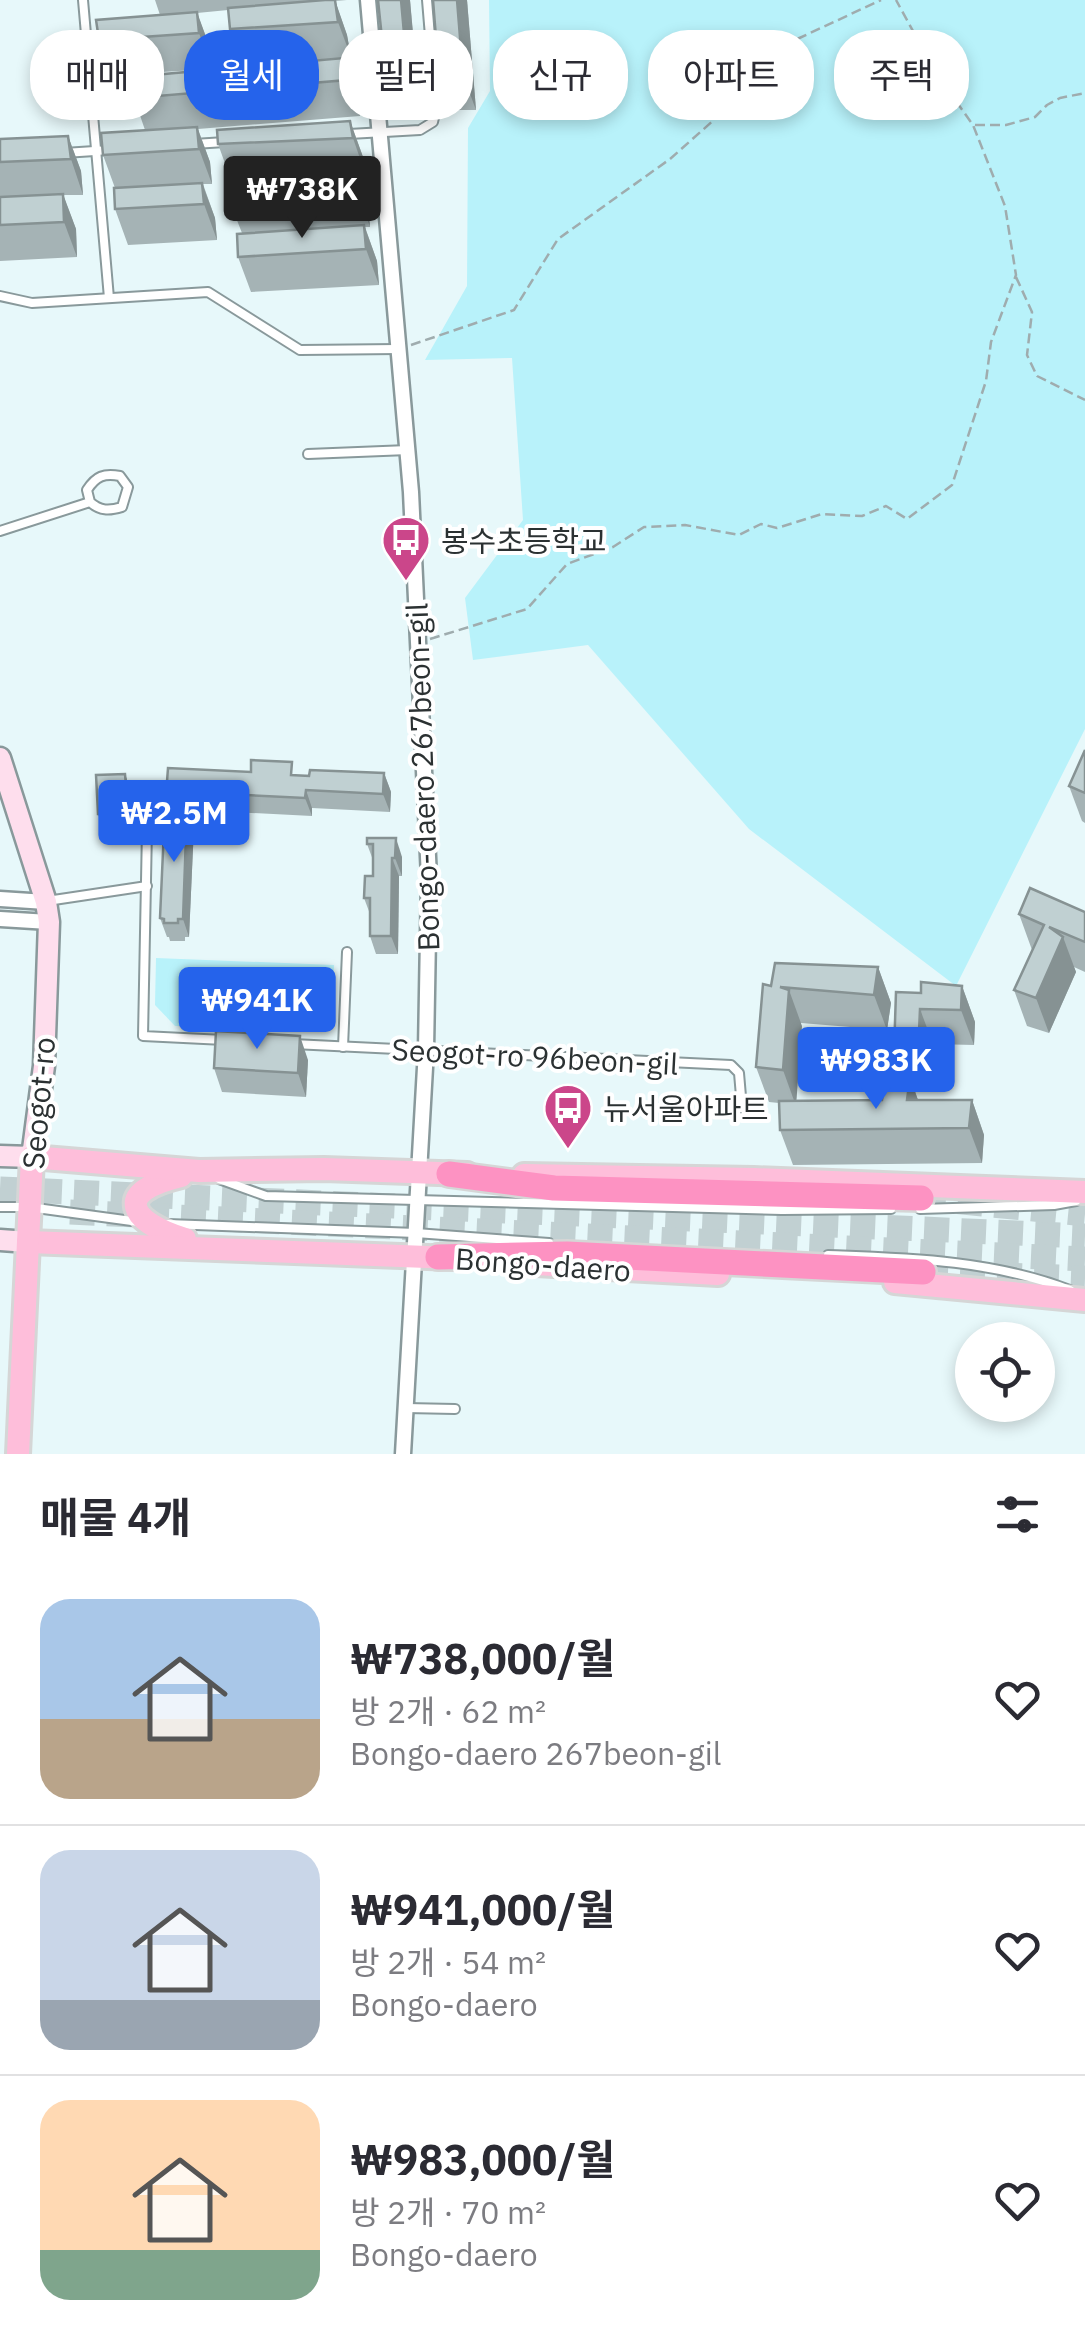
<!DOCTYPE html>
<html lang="ko">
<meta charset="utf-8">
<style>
:root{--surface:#fff;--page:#f2f2f3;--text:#2b2b33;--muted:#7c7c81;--line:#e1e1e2;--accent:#2563eb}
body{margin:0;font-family:"IBM Plex Sans","Noto Sans KR",sans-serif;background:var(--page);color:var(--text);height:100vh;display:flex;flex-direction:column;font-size:38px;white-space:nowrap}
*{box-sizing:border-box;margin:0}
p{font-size:32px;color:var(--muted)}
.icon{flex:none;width:55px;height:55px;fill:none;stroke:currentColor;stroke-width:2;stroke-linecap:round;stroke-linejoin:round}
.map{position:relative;height:1454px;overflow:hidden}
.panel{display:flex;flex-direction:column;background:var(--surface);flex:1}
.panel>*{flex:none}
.hud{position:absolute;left:30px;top:30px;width:1025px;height:90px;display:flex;gap:20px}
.buttons{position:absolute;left:955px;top:1322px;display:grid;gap:20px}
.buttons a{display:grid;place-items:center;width:100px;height:100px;border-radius:50%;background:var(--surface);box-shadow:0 5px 15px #0003;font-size:50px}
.price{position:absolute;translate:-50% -85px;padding:0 22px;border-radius:10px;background:var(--accent);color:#fff;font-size:32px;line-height:65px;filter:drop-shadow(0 2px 5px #0008)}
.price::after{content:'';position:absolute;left:50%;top:60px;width:30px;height:22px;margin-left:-15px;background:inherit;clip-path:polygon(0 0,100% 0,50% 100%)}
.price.selected{background:#222;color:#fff}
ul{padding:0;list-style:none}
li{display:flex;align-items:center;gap:30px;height:250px;padding:0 40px}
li+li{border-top:2px solid var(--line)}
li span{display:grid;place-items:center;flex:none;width:280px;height:200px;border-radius:30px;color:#555}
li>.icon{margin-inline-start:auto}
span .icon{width:120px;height:120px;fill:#fffc;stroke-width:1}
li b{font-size:42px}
h2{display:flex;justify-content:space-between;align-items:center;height:120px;padding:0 40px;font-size:42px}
.pill{padding:0 35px;border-radius:40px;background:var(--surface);box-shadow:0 5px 15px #0003;font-size:35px;line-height:90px}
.pill.selected{background:var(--accent);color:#fff}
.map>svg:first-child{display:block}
</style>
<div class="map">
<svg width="1085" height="1454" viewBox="0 0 1085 1454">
<rect width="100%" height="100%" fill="#e7f8fa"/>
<g fill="#b8f2fa">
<path d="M489 0H1085V729L956 986 749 829 588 645 473 660 465 598 523 520 512 358 425 360 467 286 468 128 490 91Z"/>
<path d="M156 958 334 965 332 1030 175 1026 155 1005Z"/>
</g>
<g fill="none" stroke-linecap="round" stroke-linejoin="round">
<g stroke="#c1d0d2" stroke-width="25" stroke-dasharray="25 12" stroke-linecap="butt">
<path d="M0 1189 1085 1236"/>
<path d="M921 1198 1085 1214"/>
<path d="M70 1212 1085 1259"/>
<path d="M923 1272 1085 1278"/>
</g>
<g stroke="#89999b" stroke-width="12">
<g id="lane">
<path d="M83 0 109 298"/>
<path d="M349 134 420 130 433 122 436 109 427 0"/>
<path d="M194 144 225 142"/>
<path d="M64 153 110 150"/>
<path d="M0 296 32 303 208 292 300 350 398 349"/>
<path d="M308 454 408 450"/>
<path d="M0 531 90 502C100 511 109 511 122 507L128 487 120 476C104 473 96 476 87 490L90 502"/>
<path d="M147 829 143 1036 224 1040"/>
<path d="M47 901 147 886"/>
<path d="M293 1044 731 1065 739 1073 742 1108"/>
<path d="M343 1047 347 952"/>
<path d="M219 1179 266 1196 782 1210 891 1209"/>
<path d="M0 1207H29L139 1222"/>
<path d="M920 1209 1054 1205 1076 1201"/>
<path d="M168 1224 416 1233 549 1243"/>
<path d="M828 1255C910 1258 992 1260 1070 1290"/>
<path d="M406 1408 455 1409"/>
</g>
</g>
<g stroke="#89999b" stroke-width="19">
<g id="street">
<path d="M368 0 411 492 429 878 426 1050 403 1454"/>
<path d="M0 899 46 902"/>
<path d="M0 919 49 922"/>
</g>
</g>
<g stroke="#89999b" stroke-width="25">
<g id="secondary">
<path d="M0 758 46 902 49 922 44 1066 32 1157 0 1156"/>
<path d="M0 1240 28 1242"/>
</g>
</g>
<g stroke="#d5d6d6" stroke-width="28">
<g id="primary">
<path d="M524 1175 754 1179 1085 1192"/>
<path d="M181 1176C112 1192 129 1222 185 1239"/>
<path d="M28 1242 454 1258"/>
<path d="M536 1264 718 1274"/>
<path d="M895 1282 1085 1300"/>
<path d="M18 1454 32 1157 199 1171 324 1169 467 1174"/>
</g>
</g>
<g stroke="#d5d6d6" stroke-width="30">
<g id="highway">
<path d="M449 1174 554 1188 921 1198"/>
<path d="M438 1257 567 1254 923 1272"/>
</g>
</g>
<g stroke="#9facae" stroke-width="2.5" stroke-dasharray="10 5" stroke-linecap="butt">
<path d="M975 125H1006L1035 117 1047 105 1060 98 1085 93"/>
<path d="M1016 277 1032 312 1027 355 1037 376 1085 400"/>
<path d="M411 345 514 310 558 239 670 159 715 119 750 61 881 0"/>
<path d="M430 639 527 609 567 564 613 547 644 527 685 525 739 535 761 524 777 528 822 514 862 516 886 506 907 519 952 485 986 381 991 342 1016 275 1005 206 973 125 936 73 896 0"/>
</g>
<use href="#lane" stroke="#fff" stroke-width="8"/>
<use href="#street" stroke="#fff" stroke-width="14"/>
<use href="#secondary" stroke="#fedeed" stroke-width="20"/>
<use href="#primary" stroke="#febeda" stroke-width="22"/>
<use href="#highway" stroke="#fd92c2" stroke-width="25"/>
</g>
<g fill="#a5b3b5">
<path d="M155 0H347L335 1 347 35 351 57 344 58 357 93 360 116 198 129 210 162 212 184H203L215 218 217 240 128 245 115 209V188L103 155 145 130 134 98 329 59 243 65 230 29 228 10 197 13 210 48 212 69 111 75 99 40 160 15Z"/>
<path d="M378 0H410L420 113H399L386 77Z"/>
<path d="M433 0H467L476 110H452L439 75Z"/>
<path d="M350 121 363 157 365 173 356 174 368 206 370 227H365L377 261 379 285 251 292 238 257 242 233 229 200 256 178 231 180 218 144Z"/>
<path d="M68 136 81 171 83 195H63L76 229 77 257 0 261V139Z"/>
<path d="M1085 750V823L1082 821 1069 786Z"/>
<path d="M384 773 391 792 390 812 312 808V816L195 810V814H189L194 826 189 937H185V941H170L169 937H167L160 918 171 807 166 795 297 775Z"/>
<path d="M125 774 133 798 137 835 124 836V840L106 838 98 814Z"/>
<path d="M367 838 402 857V876H399L398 954H376L370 936V914L364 898 373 876V860L367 844Z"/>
<path d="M1085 912V972L1074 967 1076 972 1049 1033 1027 1026 1014 990 1032 950 1019 914Z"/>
<path d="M878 967 891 1003 887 1030 801 1023 796 1101 882 1100 904 1078 894 1052 921 993 962 986 975 1022 974 1045 933 1044 931 1090 914 1088 918 1100H972L984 1135 982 1163 793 1165 780 1130 779 1103 769 1102 756 1067 771 986Z"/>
<path d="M308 1060 306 1097 222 1092 214 1068Z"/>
</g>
<g fill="#869293">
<path d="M335 0 347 35 351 57 338 22Z"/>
<path d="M401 0H410L420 113 408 78Z"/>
<path d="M457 0H467L476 110 463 75Z"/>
<path d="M197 12 210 48 212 69 199 33Z"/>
<path d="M344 58 357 93 360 116 347 80Z"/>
<path d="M350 121 363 157 365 173 353 138Z"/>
<path d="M197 127 210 162 212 184 199 149Z"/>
<path d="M68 136 81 171 83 195 71 159Z"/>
<path d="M355 170 368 206 370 227 358 191Z"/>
<path d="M202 183 215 218 217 240 204 204Z"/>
<path d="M63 194 76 229 77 257 64 222Z"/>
<path d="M364 225 377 261 379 285 366 249Z"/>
<path d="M384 773 391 792 390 812 383 794Z"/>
<path d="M125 774 133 798 137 835 128 811Z"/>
<path d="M306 790 312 808V816L305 798Z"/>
<path d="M187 808 194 826 189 937 183 919Z"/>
<path d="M396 838 402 857V876L395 858Z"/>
<path d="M392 858 399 876 398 954 391 936Z"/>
<path d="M1063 937 1076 972 1049 1033 1036 998Z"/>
<path d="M878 967 891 1003 887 1030 874 995Z"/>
<path d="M962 986 975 1022 974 1045 961 1010Z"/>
<path d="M789 990 802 1026 796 1106 783 1070Z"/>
<path d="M920 1009 933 1044 931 1090 918 1055Z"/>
<path d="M300 1036 308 1060 306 1097 298 1073Z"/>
<path d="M910 1078 923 1114 907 1100Z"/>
<path d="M972 1100 984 1135 982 1163 969 1128Z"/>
</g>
<g fill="#c0d0d2" stroke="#869293" stroke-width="2.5">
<path d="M325 0H335L338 22 230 29 228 8Z"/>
<path d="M378 0H401L408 78 386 77Z"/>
<path d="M433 0H457L463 75H439Z"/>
<path d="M197 12 199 33 99 40 96 20Z"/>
<path d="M344 58 347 80 134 98 131 77Z"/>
<path d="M350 121 353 138 218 144 217 130Z"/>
<path d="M197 127 199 149 103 155 101 133Z"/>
<path d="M68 136 71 159 0 162V139Z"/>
<path d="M355 170 358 191 229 200 226 181Z"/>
<path d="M202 183 204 204 115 209 114 188Z"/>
<path d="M63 194 64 222 0 225V197Z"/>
<path d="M364 225 366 249 238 257 237 234Z"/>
<path d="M1085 750V793L1069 786Z"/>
<path d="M251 760 292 762 291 775 309 776 310 770 384 773 383 794 306 790 305 798 188 792V796L166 795 168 768 251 772Z"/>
<path d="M125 774 128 811 115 812V815L98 814 96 775Z"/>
<path d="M165 807 187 808 183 919H178V923H164V919L160 918Z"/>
<path d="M367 838H396L395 858H392L391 936H370V898H364L365 876H373V844H367Z"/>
<path d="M1030 888 1085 912V942L1049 927 1063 937 1036 998 1014 990 1044 925 1019 914Z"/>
<path d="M775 963 878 967 874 995 780 987 789 990 783 1070 756 1067 763 984 771 986Z"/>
<path d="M921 982 962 986 961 1010 920 1009 918 1055 894 1052 896 992 921 993Z"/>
<path d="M216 1031 300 1036 298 1073 214 1068Z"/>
<path d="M886 1077 910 1078 907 1100H972L969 1128 780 1130 779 1101 882 1100Z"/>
</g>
<defs>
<g id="bus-pin" transform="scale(2.5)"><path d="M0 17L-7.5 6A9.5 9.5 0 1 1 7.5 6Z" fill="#cb468a" stroke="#fff"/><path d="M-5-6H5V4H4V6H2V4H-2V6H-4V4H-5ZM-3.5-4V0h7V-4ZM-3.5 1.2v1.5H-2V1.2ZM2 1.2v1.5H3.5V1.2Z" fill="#fff"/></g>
</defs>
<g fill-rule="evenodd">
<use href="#bus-pin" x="406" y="540"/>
<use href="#bus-pin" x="568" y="1108"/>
</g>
<g text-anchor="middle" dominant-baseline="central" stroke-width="8" stroke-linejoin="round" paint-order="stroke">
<g font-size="30" fill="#2b3132" stroke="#fff" text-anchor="start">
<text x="441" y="540">봉수초등학교</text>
<text x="603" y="1108">뉴서울아파트</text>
</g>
<g font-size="30" fill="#2b3132" stroke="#fff">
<text transform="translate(422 777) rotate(-92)">Bongo-daero 267beon-gil</text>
<text transform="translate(535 1056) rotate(3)">Seogot-ro 96beon-gil</text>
<text transform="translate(38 1103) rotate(-85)">Seogot-ro</text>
<text transform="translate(543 1264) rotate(4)">Bongo-daero</text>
</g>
</g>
</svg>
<div class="buttons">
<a><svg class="icon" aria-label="locate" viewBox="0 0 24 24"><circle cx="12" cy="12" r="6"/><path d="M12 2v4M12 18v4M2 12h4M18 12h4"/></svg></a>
</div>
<b class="price selected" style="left:302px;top:241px">₩738K</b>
<b class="price" style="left:174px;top:865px">₩2.5M</b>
<b class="price" style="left:257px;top:1052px">₩941K</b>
<b class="price" style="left:876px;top:1112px">₩983K</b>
<div class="hud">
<a class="pill">매매</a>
<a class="pill selected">월세</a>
<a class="pill">필터</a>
<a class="pill">신규</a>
<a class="pill">아파트</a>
<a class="pill">주택</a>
</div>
</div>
<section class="panel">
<h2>매물 4개<svg class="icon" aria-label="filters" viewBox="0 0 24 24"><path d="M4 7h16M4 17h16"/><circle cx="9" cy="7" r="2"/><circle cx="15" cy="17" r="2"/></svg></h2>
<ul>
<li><span style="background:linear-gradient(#a9c7e8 60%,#b9a48a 0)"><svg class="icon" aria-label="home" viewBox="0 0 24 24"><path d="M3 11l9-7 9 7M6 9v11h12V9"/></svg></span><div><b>₩738,000/월</b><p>방 2개 · 62 m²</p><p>Bongo-daero 267beon-gil</p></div><svg class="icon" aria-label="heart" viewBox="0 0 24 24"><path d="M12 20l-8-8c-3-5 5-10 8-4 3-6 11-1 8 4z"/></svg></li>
<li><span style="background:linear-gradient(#c9d6e8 75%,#9aa5b1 0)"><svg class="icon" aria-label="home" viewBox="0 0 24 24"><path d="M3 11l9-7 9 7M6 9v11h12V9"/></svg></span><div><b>₩941,000/월</b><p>방 2개 · 54 m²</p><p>Bongo-daero</p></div><svg class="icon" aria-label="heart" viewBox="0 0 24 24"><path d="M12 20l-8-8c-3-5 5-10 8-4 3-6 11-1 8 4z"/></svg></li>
<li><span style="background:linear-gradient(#ffd9b3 75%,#7fa58c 0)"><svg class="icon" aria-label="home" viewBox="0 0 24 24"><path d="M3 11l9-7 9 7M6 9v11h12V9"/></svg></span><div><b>₩983,000/월</b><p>방 2개 · 70 m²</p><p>Bongo-daero</p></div><svg class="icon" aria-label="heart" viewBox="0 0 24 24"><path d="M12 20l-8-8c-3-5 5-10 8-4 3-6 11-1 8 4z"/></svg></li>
</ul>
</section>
